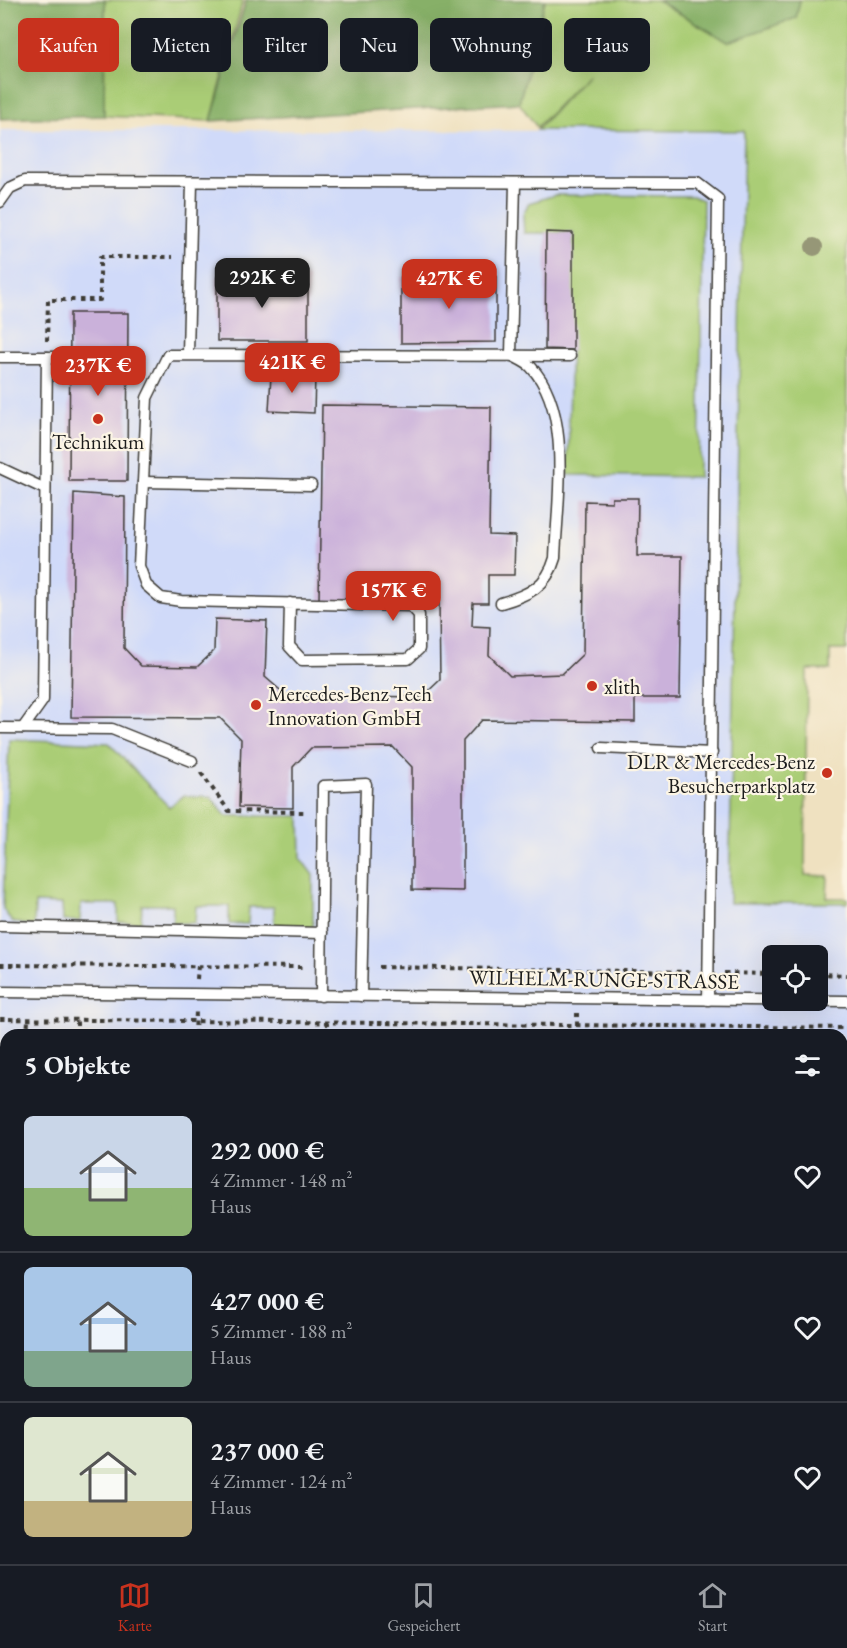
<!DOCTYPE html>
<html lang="de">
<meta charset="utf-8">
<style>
:root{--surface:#171b24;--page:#242831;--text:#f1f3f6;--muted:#9ea1a6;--line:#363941;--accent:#c8321e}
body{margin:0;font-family:"EB Garamond",serif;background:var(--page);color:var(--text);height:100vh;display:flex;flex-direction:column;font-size:22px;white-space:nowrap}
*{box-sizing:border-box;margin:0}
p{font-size:20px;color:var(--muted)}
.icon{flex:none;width:33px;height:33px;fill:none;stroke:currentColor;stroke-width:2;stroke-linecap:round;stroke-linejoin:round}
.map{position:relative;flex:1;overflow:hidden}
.drawer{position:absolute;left:0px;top:1029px;width:848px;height:536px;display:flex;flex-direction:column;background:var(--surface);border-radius:18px 18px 0 0;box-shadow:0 6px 24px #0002}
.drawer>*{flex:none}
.guide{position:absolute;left:18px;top:18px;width:812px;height:54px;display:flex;gap:12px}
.fabs{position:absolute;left:762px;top:945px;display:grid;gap:12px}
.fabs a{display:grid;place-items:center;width:66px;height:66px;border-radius:9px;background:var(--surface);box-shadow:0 6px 24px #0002;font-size:30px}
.price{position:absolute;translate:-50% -51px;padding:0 14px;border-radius:12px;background:var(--accent);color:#fff;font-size:20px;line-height:39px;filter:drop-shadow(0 2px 3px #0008)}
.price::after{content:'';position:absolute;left:50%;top:36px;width:18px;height:14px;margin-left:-9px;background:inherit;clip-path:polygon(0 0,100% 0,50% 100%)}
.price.current{background:#222;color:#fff}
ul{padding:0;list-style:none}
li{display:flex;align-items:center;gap:18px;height:150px;padding:0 24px}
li+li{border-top:2px solid var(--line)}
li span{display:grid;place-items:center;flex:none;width:168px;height:120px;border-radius:9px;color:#555}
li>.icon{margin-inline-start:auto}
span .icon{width:72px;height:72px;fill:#fffc;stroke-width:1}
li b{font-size:26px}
h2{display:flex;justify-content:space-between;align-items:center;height:72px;padding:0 24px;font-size:26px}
.pill{padding:0 21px;border-radius:9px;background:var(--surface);box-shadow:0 6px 24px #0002;font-size:21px;line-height:54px}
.pill.current{background:var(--accent);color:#fff}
.menu{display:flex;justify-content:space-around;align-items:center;height:84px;border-top:2px solid var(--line);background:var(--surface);font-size:16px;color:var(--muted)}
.menu a{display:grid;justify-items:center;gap:3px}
.menu .current{color:var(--accent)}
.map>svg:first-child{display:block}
</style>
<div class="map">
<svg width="847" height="1564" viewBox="0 0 847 1564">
<rect width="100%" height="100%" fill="#fcf5e5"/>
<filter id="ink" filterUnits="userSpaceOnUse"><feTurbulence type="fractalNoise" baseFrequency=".0167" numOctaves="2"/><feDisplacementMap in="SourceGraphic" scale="12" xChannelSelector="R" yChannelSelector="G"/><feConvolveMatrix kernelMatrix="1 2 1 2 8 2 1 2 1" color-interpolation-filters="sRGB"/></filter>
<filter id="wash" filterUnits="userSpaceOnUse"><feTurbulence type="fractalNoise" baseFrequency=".008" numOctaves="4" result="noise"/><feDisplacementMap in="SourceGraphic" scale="24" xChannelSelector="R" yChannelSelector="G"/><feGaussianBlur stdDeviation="1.35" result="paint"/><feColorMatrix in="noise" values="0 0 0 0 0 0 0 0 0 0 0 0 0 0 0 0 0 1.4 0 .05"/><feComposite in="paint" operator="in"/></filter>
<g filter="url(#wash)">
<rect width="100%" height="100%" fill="#efe1c0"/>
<path fill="#d0daf9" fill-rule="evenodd" d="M0 130 744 131 729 902 847 903V1564H0ZM772 956H818V1000H772ZM6 1035H842V1558H6Z"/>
<g fill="#aacd76" stroke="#637449" stroke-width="1.5">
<path d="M105 0H243L211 121 104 116Z"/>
<path d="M545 0H657L728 42 796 18 800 0H847V650H830V670H807L805 875 828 876 827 898H847V903H729L744 131 537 130 589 73 537 127 519 103Z"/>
<path d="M555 195 693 196 703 200 699 477 568 475 573 233H524L523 214 529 203Z"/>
<path d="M9 739 109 743 169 807 183 796 211 797 226 816H300L301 859 313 875V927L307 931 274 930V907H249L248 924H229V906H196L195 923H173V905H142L141 922H118V904H81L80 921H63L62 904 35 903 34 926 12 922 3 909Z"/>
</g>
<g fill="#87b067" stroke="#526642" stroke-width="1.5">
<path d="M0 0H105L104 116 0 119Z"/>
<path d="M246 0H545L519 103 211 121Z"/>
<path d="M657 0H800L796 18 728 42Z"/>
</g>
<g id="blocks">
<g fill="#cab1da">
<path d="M546 232 573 233V350L545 349Z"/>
<path d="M496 276V342L401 343V277Z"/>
<rect x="217" y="277" width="91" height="64"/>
<path d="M70 313H128L127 481H69Z"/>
<path d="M271 375 315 376 314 413 269 411Z"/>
<path d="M322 405 491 407 489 535 515 536 514 575H488V603H473L472 626 490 627 489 655 510 676 562 674 583 654 585 501 612 502V498H638L637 556H682L680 698H635V722L482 720 463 741V891L412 890V767L393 747 311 748 293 767V808L239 807 241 739 220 718 71 717 74 493 125 497 124 648 141 666 197 667 214 651 215 619 267 621 265 677 286 695 422 697 440 680 439 603 319 601Z"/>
<rect x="46" y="1558" width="208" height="6"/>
<rect x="321" y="1558" width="203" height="6"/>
</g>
</g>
</g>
<g filter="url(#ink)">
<use href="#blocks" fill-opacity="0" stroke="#3c3a35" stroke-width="1.5"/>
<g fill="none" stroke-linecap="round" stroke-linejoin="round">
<g stroke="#3c3a35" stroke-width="13">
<g id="service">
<path d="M0 202 10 188 25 181 697 183 718 199 708 1000"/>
<path d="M188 354 192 182"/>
<path d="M0 357H69"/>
<path d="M0 468 45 489"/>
<path d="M143 482 311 485"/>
<path d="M290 603 289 646 302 660 408 659 419 649V615L411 606 181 601 161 598 146 585 139 566 147 398 168 355 570 356"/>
<path d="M501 603C528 595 547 587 555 558 557 502 573 411 531 367 526 362 518 359 511 355L515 183"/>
<path d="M0 728 112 729 192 761"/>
<path d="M23 728 43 700 47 357"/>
<path d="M601 748 712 753"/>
<path d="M0 926 322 933"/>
<path d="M0 992 847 1001"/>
<path d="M321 996 323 786 366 784 361 996"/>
<path d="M842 1341H847"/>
<path d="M845 1564 847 1463"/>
</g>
</g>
<g stroke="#3c3a35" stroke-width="4" stroke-dasharray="4.5 4.5" stroke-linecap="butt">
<path d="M47 341 48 300H100V257H173"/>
<path d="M201 773 229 811 307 812"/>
<path d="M0 965 305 967"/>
<path d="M379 967 692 972"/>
<path d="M724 973 772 974"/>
<path d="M818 974 847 975"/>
<path d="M197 979 198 965"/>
<path d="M0 1019 847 1028"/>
<path d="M27 1035 28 1020"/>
<path d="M77 1035V1020"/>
<path d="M195 1035 196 1011"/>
<path d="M327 1035V1023"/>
<path d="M577 1035V1013"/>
</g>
<use href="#service" stroke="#fff" stroke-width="10"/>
</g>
<circle fill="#969777" cx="814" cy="247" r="9"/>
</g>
<g fill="#c8321e" stroke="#fcf5e5" stroke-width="2">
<circle cx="98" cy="419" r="6"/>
<circle cx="592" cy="686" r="6"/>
<circle cx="256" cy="705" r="6"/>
<circle cx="827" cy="773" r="6"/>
</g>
<g text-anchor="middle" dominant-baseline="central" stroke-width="4.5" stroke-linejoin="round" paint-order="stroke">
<g font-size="21" fill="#1c1c1c" stroke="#fcf5e5" text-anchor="start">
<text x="98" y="441" text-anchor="middle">Technikum</text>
<text x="604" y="686">xlith</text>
<text x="268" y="693">Mercedes-Benz Tech<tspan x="268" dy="24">Innovation GmbH</tspan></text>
<text x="815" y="761" text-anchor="end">DLR &amp; Mercedes-Benz<tspan x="815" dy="24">Besucherparkplatz</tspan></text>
</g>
<g font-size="21" fill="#1c1c1c" stroke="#fcf5e5">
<text transform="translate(604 979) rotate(1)">WILHELM-RUNGE-STRASSE</text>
</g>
</g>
</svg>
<div class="fabs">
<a><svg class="icon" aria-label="locate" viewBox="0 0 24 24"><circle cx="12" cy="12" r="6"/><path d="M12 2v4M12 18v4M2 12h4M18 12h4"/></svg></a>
</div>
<b class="price current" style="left:262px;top:309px">292K €</b>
<b class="price" style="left:449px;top:310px">427K €</b>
<b class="price" style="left:292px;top:394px">421K €</b>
<b class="price" style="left:98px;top:397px">237K €</b>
<b class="price" style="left:393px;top:622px">157K €</b>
<div class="guide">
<a class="pill current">Kaufen</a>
<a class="pill">Mieten</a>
<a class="pill">Filter</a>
<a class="pill">Neu</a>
<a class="pill">Wohnung</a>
<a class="pill">Haus</a>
</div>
<section class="drawer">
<h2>5 Objekte<svg class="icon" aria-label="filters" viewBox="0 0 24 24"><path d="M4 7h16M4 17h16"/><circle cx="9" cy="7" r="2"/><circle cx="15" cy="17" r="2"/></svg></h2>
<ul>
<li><span style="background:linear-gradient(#c9d6e8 60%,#8fb573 0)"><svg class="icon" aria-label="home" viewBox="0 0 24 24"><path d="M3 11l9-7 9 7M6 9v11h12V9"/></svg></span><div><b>292 000 €</b><p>4 Zimmer · 148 m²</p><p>Haus</p></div><svg class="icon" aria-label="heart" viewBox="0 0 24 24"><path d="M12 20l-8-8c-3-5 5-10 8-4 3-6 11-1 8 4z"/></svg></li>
<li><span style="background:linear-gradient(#a9c7e8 70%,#7fa58c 0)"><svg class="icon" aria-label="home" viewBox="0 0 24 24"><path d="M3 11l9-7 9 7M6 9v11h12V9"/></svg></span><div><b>427 000 €</b><p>5 Zimmer · 188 m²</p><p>Haus</p></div><svg class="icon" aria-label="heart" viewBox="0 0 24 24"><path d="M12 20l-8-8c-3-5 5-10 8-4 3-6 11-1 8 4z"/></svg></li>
<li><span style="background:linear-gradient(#dfe7d0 70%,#c2b280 0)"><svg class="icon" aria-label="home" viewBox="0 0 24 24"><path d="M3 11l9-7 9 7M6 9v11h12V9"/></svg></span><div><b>237 000 €</b><p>4 Zimmer · 124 m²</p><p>Haus</p></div><svg class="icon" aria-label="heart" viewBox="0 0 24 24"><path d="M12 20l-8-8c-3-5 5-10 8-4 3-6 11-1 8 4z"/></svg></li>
</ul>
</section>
</div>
<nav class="menu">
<a class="current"><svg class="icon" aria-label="map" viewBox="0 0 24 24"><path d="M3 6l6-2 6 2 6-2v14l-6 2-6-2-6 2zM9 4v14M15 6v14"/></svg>Karte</a>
<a><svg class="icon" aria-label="saved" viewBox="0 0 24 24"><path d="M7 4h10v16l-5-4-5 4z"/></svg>Gespeichert</a>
<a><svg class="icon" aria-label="home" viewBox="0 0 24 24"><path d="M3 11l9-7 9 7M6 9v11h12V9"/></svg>Start</a>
</nav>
